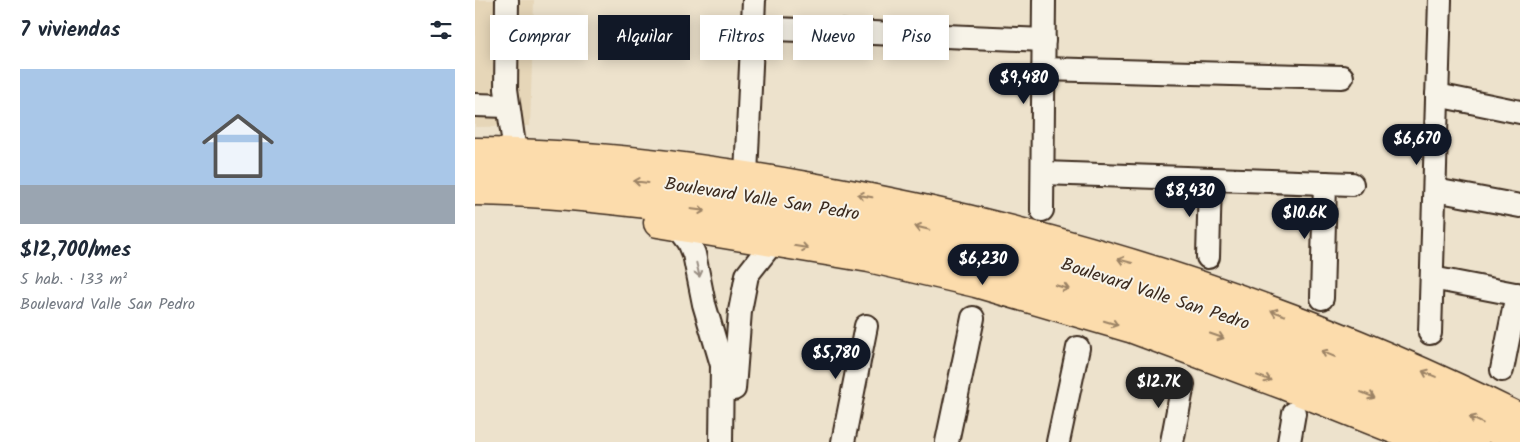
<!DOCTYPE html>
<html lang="es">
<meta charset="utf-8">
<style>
:root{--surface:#fff;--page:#f2f2f3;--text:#1f2937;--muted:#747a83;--line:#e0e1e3;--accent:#111827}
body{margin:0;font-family:Kalam,sans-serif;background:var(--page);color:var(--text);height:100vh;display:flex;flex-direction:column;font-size:19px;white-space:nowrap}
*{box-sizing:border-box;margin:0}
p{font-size:16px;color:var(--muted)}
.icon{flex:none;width:28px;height:28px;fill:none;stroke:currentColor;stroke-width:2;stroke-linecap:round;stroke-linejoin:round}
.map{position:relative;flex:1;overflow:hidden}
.drawer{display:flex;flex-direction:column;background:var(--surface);width:475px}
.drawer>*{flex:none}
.top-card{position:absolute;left:15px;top:15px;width:475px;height:45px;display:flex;gap:10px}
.price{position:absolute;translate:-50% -42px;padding:0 11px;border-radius:18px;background:var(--accent);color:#fff;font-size:16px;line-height:32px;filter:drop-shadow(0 1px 2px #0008)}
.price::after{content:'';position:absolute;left:50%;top:30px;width:15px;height:11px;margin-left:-8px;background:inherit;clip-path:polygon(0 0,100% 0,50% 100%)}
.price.on{background:#222;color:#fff}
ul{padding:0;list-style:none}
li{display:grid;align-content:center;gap:10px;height:265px;padding:0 20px}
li+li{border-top:1px solid var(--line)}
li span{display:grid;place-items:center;height:155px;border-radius:0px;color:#555}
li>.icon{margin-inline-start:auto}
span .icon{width:90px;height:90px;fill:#fffc;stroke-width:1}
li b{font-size:21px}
h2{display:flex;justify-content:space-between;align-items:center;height:60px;padding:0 20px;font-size:21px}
.chip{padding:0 18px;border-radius:0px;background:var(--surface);box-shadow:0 2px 12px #0003;font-size:18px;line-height:45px}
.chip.on{background:var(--accent);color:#fff}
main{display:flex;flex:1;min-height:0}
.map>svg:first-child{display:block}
</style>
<main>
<section class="drawer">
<h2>7 viviendas<svg class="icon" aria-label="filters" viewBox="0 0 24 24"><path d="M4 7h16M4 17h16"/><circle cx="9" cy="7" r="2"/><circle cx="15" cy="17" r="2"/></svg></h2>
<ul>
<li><span style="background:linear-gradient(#a9c7e8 75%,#9aa5b1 0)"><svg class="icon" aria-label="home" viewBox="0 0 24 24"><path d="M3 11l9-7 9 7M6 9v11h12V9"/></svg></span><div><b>$12,700/mes</b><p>5 hab. · 133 m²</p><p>Boulevard Valle San Pedro</p></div></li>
</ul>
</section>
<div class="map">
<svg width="1045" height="442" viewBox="0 0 1045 442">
<rect width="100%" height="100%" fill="#ede2cc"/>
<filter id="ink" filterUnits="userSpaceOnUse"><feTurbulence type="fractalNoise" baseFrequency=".02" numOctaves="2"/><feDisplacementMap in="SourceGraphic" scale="10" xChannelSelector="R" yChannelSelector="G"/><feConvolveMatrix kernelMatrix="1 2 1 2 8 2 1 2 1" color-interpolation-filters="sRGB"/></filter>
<g filter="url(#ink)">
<path fill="#e6d6b8" d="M0 0H59L55 126 0 127Z"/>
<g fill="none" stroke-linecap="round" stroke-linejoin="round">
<g stroke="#3b2a1e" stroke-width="26">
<g id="minor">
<path d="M32 0 31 89 40 152"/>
<path d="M300 29 569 40"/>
<path d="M568 69 867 77"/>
<path d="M962 95 1045 112"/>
<path d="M0 105 33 106"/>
<path d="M568 173 877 184"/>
<path d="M271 175 279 0"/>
<path d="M960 190 1045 206"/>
<path d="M567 210 569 0"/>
<path d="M202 226 214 242 219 254 229 304 247 365 246 442"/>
<path d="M733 257 735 179"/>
<path d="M957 278 1045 295"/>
<path d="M847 298 850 183"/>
<path d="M955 333 965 0"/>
<path d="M1027 370 1042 294"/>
<path d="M259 389 265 311 272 275 298 242"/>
<path d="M368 442 391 326"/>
<path d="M472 442 498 318"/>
<path d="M583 442 603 348"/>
<path d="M697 442 708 384"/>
<path d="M814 442 819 413"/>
</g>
</g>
<g stroke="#3b2a1e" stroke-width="31">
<g id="major">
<path d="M0 152C111 153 221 166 331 186 579 229 820 306 1045 418"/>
<path d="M0 172C200 174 400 211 592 266 672 289 753 314 831 345 903 374 975 407 1045 442"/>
<path d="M0 191C71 192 142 200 213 209 484 243 752 324 999 442"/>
<path d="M183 223 394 258 501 283 655 328 811 386 951 442"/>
</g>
</g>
<use href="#minor" stroke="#f7f3e8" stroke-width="22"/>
<use href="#major" stroke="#fcdcac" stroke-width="28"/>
</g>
<defs><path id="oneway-shaft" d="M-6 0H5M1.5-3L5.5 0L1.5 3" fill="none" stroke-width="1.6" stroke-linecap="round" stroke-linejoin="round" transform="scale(1.25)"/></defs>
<g stroke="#9c8365">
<use href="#oneway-shaft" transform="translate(166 182) rotate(-173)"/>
<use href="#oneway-shaft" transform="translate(390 196) rotate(-170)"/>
<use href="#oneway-shaft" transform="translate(223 210) rotate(7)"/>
<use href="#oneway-shaft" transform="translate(447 228) rotate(-167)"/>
<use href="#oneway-shaft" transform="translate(326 247) rotate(10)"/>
<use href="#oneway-shaft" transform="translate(650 261) rotate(-165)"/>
<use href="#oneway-shaft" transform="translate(587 287) rotate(16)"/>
<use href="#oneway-shaft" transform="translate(803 313) rotate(-160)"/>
<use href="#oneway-shaft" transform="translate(636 323) rotate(17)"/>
<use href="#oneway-shaft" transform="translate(742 336) rotate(19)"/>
<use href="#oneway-shaft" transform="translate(853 354) rotate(-157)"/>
<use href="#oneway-shaft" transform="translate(954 374) rotate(-157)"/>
<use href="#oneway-shaft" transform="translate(789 378) rotate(20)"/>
<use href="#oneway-shaft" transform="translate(893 395) rotate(23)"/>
<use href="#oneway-shaft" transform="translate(1001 420) rotate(-154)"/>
</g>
<use stroke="#998e83" href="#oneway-shaft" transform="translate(223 270) rotate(77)"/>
</g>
<g text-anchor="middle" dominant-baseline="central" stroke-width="4" stroke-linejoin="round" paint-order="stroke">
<g font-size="18" fill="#3b2a1e" stroke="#f7f3e8">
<text transform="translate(287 200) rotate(9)">Boulevard Valle San Pedro</text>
<text transform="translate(680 295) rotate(18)">Boulevard Valle San Pedro</text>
</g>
</g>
</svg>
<b class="price" style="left:549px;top:105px">$9,480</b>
<b class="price" style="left:942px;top:166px">$6,670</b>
<b class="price" style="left:715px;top:218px">$8,430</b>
<b class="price" style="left:830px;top:240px">$10.6K</b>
<b class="price" style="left:508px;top:286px">$6,230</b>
<b class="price" style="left:361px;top:380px">$5,780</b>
<b class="price on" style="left:684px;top:409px">$12.7K</b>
<div class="top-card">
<a class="chip">Comprar</a>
<a class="chip on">Alquilar</a>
<a class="chip">Filtros</a>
<a class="chip">Nuevo</a>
<a class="chip">Piso</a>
</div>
</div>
</main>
